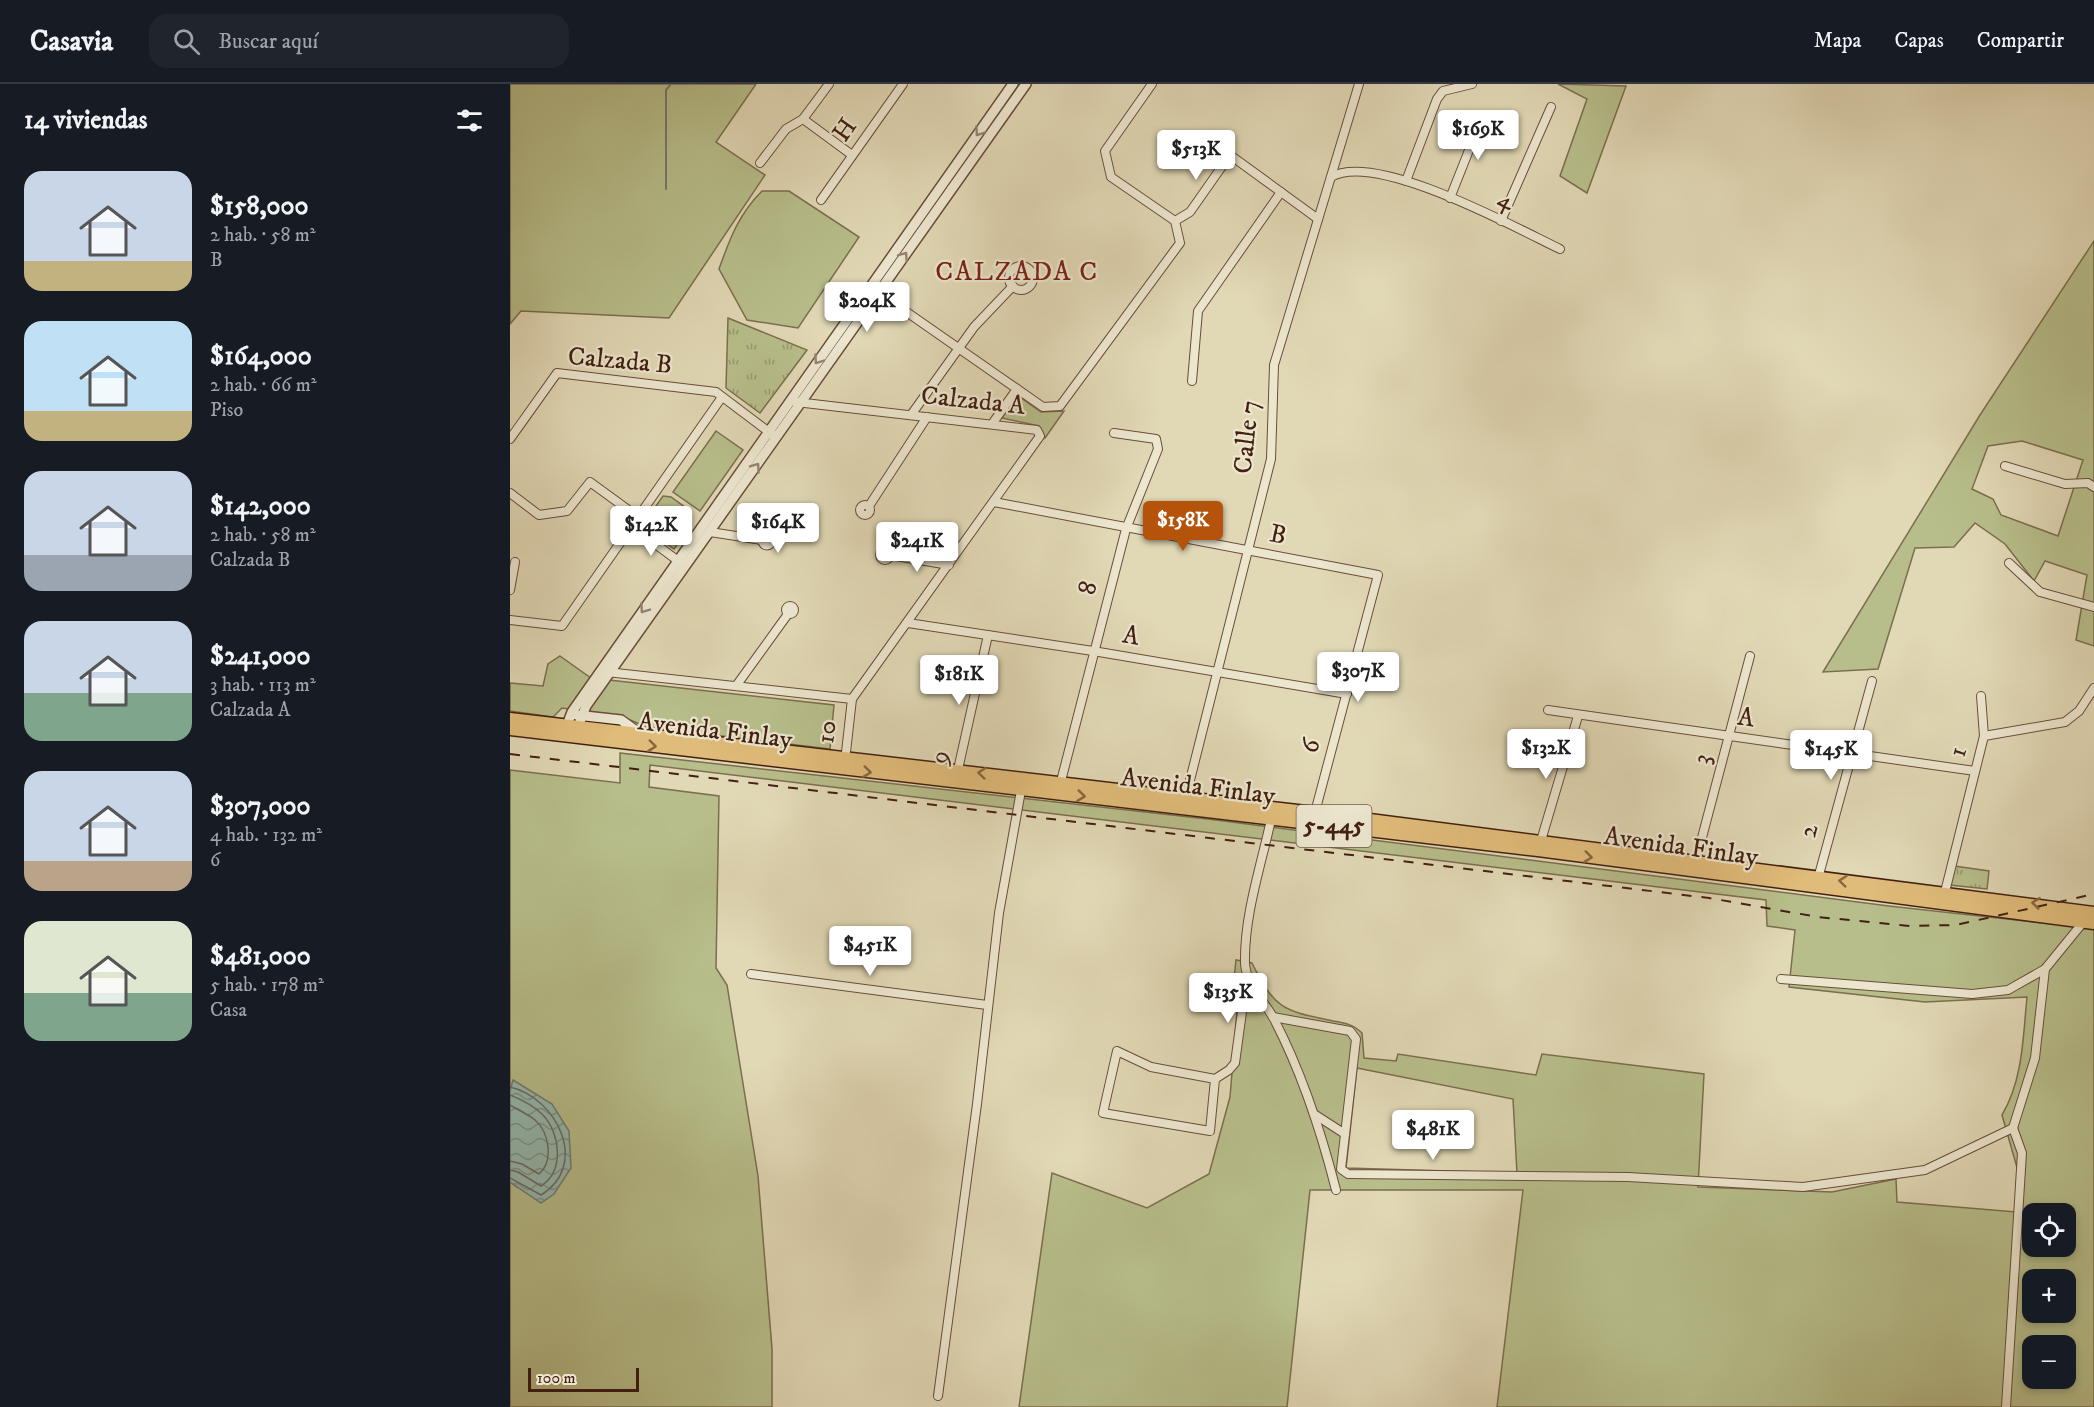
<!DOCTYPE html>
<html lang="es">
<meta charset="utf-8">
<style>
:root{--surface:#171b24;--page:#20242c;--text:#f1f3f6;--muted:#9ea1a6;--line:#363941;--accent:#b45309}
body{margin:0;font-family:"IM FELL DW Pica",serif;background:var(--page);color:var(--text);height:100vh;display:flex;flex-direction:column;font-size:22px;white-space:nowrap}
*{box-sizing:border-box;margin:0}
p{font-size:20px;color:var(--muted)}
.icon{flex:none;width:33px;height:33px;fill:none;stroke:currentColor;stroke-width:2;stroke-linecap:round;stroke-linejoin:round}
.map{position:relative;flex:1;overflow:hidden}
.details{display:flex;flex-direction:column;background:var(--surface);width:510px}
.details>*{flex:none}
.controls{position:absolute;left:1512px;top:1119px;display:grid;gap:12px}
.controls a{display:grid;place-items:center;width:54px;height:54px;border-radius:12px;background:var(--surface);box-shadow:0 3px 9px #0003;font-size:30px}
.scale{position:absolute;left:18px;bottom:15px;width:111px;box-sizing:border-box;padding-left:6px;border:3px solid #421f11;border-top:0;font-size:16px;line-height:21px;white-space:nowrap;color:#421f11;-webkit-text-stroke:4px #ece6cf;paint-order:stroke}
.price{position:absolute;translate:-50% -51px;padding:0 14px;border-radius:6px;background:#fff;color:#222;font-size:20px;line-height:39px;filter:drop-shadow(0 2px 3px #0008)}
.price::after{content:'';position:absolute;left:50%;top:36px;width:18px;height:14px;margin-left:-9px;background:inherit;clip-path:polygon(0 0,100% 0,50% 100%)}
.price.active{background:var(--accent);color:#fff}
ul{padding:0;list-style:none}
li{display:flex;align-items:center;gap:18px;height:150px;padding:0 24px}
li span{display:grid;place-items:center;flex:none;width:168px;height:120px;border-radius:18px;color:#555}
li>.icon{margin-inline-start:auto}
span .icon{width:72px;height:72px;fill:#fffc;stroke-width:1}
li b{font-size:26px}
h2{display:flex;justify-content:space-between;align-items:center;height:72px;padding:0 24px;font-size:26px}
header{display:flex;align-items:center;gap:36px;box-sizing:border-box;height:84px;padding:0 30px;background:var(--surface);border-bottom:2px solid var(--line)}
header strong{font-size:28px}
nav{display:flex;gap:33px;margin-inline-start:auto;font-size:21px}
.search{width:420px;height:54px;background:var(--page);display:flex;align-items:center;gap:15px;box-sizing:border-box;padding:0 21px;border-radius:18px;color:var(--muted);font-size:22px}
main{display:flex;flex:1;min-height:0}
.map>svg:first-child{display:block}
</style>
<header>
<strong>Casavia</strong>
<div class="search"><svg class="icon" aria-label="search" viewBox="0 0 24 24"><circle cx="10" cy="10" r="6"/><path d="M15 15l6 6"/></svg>Buscar aquí</div>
<nav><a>Mapa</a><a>Capas</a><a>Compartir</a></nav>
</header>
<main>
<section class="details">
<h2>14 viviendas<svg class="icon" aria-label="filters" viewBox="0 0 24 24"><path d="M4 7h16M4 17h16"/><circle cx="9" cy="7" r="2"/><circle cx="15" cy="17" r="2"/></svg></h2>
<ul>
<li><span style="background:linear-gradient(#c9d6e8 75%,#c2b280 0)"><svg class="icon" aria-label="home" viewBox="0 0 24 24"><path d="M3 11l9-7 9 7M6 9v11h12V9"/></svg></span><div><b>$158,000</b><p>2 hab. · 58 m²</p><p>B</p></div></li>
<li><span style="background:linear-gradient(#bfe0f5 75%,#c2b280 0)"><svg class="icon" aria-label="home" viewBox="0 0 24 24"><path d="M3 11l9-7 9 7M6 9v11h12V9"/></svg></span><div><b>$164,000</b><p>2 hab. · 66 m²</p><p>Piso</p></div></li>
<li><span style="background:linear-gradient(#c9d6e8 70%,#9aa5b1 0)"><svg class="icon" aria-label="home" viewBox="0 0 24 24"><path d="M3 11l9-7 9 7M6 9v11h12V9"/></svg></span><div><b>$142,000</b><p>2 hab. · 58 m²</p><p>Calzada B</p></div></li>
<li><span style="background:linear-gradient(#c9d6e8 60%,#7fa58c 0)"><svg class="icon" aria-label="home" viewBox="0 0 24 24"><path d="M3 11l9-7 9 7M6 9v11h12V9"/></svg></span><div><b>$241,000</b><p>3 hab. · 113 m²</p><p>Calzada A</p></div></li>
<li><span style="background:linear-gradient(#c9d6e8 75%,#b9a48a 0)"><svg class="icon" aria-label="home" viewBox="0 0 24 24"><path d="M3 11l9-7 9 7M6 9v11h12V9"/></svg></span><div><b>$307,000</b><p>4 hab. · 132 m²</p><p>6</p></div></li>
<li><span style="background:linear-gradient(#dfe7d0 60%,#7fa58c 0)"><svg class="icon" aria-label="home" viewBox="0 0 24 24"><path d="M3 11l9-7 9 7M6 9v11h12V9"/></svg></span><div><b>$481,000</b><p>5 hab. · 178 m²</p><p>Casa</p></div></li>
</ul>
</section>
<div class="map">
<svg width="1584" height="1323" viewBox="0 0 1584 1323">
<defs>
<pattern id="park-tufts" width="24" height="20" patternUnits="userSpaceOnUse" patternTransform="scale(1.5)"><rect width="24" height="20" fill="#b7be8b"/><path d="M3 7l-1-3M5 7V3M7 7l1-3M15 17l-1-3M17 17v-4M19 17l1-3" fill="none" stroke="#969a70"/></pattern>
<pattern id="water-waves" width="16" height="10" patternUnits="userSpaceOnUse" patternTransform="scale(1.5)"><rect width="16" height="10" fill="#94b9b1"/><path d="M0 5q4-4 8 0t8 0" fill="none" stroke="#7a968f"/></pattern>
</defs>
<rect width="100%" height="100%" fill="#e1d8b5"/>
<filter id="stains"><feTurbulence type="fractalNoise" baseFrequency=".00333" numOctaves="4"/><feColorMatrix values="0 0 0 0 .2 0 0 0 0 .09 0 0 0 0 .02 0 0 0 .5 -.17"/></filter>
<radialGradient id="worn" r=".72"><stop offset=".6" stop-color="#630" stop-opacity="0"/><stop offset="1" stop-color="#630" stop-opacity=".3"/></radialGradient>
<g fill="#b7be8b" stroke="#7c6e4e" stroke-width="1.5" fill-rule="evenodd">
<path d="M0 0H246L206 58 255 91 159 234 11 227 0 240Z"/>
<path d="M1048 0 1116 2 1077 109 1050 92 1077 15Z"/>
<path d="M252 107H279L349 153 288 244 237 236 209 185C220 154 229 130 252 107Z"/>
<path d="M1584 157V562L1566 556 1577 491 1535 477 1524 497 1495 460 1465 439 1444 463 1405 464 1368 585 1313 588 1470 331ZM1512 357 1573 376 1548 452 1491 431 1483 415 1462 405 1478 362Z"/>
<path d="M507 311 531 328 554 327 535 354 529 342 492 334Z"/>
<path d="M206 347 233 366 190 427 163 408Z"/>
<path d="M50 572 81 594 324 621 320 665 137 643 113 633 52 624 43 633 0 627V599L33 602 38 580Z"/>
<path d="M110 669 706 736 1379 822 1570 843 1584 839V1323H987L1013 1106H800L777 1323H509L542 1089 637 1124 699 1090 720 1013 727 927 721 924 726 876 742 879C766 927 773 926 823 937 835 939 843 940 852 949L854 974 886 977 888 970 1026 991 1032 970 1194 990 1188 1103 1322 1108 1386 1095 1387 1118 1506 1128 1508 1087 1492 1031C1513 996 1513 953 1517 913L1415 918 1279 903 1285 846 1257 842 1256 816 140 681 139 703 209 712 206 884 217 901 248 1092 262 1265V1323H0V1098L7 1103 3 997 0 1007V686L110 699ZM847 984 1003 1015 1007 1089 836 1084ZM1522 1130H1556V1162H1522ZM1522 1196H1556V1228H1522ZM1522 1262H1556V1294H1522Z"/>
</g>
<g fill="url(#park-tufts)" stroke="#7c6e4e" stroke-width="1.5">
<path d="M218 234 297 266 250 329 216 304Z"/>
<path d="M153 412 161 413 179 426 173 435 181 441 164 465 132 442Z"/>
<path d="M1444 782 1479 787 1477 805 1440 801Z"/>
</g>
<path fill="url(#water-waves)" stroke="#737b71" stroke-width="1.5" d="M3 996 42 1020 59 1047 61 1084 44 1110 31 1119 0 1098V1007Z"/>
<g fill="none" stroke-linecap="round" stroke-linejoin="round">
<g stroke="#6b6c61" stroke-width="1.5">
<path d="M0 1003C47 1014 80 1081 31 1111L0 1094"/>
<path d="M0 1011C10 1015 25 1023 33 1031 50 1049 55 1087 31 1102L8 1088 0 1086"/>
<path d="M0 1021C8 1026 18 1030 25 1036 39 1048 44 1077 29 1090L12 1080 0 1077"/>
</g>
<path stroke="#737b71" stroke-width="2" d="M156 105V6L161 0"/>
<g stroke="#6a4d3a" stroke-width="10">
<g id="minor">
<path d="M293 35 342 71"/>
<path d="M250 79 276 45 293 35 319 0"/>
<path d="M821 93C866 67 1004 143 1050 165"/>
<path d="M896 97 927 15 933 7 962 0"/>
<path d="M940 114 973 31"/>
<path d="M311 116 393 0"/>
<path d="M665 137 680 128 720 71 808 135"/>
<path d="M991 137 1041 23"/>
<circle cx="511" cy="194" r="12"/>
<path d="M365 206 533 323 550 322 670 159 665 137 601 93 595 67 642 0"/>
<path d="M682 297 688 227 771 108"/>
<path d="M286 318 527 346 530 352 342 615 335 677"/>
<path d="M401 331 464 243 503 202"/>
<path d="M482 340 507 305"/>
<path d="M0 355 47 289 206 308 263 351"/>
<path d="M1495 382 1555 400 1578 399 1584 403"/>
<path d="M0 409 29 431 57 427 80 398 128 433"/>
<path d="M484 418 868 491 804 732"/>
<circle cx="355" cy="426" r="5"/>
<path d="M359 422 417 333"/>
<path d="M121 442 171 479"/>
<path d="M200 448 252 456"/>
<circle cx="257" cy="457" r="4.5"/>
<circle cx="375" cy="471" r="5"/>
<path d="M380 471 439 481"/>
<path d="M1499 479 1530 508 1584 523"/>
<path d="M0 506 5 478"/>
<circle cx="280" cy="526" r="4"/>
<path d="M0 536 52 542 212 313"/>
<path d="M398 539 583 567 837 610"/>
<path d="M97 588 342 615"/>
<path d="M226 602 278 530"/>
<path d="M1038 626 1465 687"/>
<path d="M1474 652 1555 638 1569 627 1584 604"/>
<path d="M447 690 478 551"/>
<path d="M550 701 616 445 648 365 646 355 604 349"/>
<path d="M675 716 761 375 764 281 849 0"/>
<path d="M762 731C752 779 734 830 735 879 736 902 754 916 764 935 792 989 811 1047 826 1106"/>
<path d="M1030 760 1068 632"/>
<path d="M1185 780 1240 572"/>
<path d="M1307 798 1362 597"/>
<path d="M1434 812 1474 652 1471 612"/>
<path d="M241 890 477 921"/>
<path d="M1271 895 1462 910 1498 906 1535 885"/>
<path d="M763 933 840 947 846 955 831 1085 838 1090 1118 1093 1293 1103 1415 1086 1503 1044 1525 974 1535 885 1575 836"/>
<path d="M705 995 700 1047 593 1029 607 967 641 983 705 995 719 986 725 979 737 891"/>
<path d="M804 1030 835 1050"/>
<path d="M428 1312 467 1020 489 829 512 701"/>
<path d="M1496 1323 1512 1069 1503 1044"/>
</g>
</g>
<g stroke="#6a4d3a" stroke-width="12">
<g id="tertiary">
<path d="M66 631 111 636 129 649"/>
<path d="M59 645 57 641 62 628 503 0"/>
<path d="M66 648 76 622 516 0"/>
</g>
</g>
<g stroke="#421f11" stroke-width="15">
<g id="trunk">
<path d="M0 635 805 729 1584 829"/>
<path d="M0 645 1028 766 1584 839"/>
</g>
</g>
<use href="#minor" stroke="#ece6cf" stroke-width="8"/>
<use href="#tertiary" stroke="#ece6cf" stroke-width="9"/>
<use href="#trunk" stroke="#e0bc7a" stroke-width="12"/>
<path stroke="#421f11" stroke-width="2" stroke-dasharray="10 10" stroke-linecap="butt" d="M0 670 1199 814 1308 833 1400 842 1446 841 1584 810"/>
</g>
<defs><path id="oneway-chevron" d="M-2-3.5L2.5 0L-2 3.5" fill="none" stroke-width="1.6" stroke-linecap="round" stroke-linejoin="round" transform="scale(1.5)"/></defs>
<g stroke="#978270">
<use href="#oneway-chevron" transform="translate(469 48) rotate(125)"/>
<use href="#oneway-chevron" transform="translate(394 172) rotate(-55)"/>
<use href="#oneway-chevron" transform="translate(308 276) rotate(125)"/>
<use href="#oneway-chevron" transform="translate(246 383) rotate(-55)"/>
<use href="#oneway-chevron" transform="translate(134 525) rotate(125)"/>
</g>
<g stroke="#896640">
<use href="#oneway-chevron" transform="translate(142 662) rotate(7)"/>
<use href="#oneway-chevron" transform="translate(357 688) rotate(7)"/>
<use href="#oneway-chevron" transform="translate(472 689) rotate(-174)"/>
<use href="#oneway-chevron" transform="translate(571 712) rotate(7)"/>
<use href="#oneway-chevron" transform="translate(1078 773) rotate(7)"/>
<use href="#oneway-chevron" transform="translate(1333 797) rotate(-174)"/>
<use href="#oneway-chevron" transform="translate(1526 819) rotate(-173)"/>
</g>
<g text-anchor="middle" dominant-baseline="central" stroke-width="4.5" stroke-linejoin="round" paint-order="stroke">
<rect fill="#ece6cf" stroke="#755b4a" stroke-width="1.5" x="786.5" y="721" width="75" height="42" rx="4.5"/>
<g font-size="24" font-weight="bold" fill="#421f11">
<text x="824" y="742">5-445</text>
</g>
<g font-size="26" fill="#421f11" stroke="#ece6cf">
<text transform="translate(335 46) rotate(-55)">H</text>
<text transform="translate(996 116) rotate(25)">4</text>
<text transform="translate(110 277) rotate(5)">Calzada B</text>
<text transform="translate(463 317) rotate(6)">Calzada A</text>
<text transform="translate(737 353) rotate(-84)">Calle 7</text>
<text transform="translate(768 451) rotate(11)">B</text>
<text transform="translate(578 504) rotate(-75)">8</text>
<text transform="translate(621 552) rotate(10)">A</text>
<text transform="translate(1236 634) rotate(8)">A</text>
<text transform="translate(205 647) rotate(7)">Avenida Finlay</text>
<text transform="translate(317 648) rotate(-83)">10</text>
<text transform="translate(801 662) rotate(-75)">6</text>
<text transform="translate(1448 668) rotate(-75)">1</text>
<text transform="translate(430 673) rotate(-78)">9</text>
<text transform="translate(1192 675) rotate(-75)">3</text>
<text transform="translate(688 703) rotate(7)">Avenida Finlay</text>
<text transform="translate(1299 747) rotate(-75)">2</text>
<text transform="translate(1171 763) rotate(8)">Avenida Finlay</text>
</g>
<g font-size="27" letter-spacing="1.5" fill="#7a1f14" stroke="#ece6cf">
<text x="507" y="188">CALZADA C</text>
</g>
</g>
<rect width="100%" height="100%" filter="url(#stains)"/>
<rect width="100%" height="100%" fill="url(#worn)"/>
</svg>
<div class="controls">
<a><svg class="icon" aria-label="locate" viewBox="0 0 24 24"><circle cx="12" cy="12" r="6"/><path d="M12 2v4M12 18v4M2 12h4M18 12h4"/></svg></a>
<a>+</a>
<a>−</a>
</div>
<div class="scale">100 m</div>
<b class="price" style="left:968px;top:77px">$169K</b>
<b class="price" style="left:686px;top:97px">$513K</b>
<b class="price" style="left:357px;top:249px">$204K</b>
<b class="price active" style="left:673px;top:468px">$158K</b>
<b class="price" style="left:268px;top:470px">$164K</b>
<b class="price" style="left:141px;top:473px">$142K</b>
<b class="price" style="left:407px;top:489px">$241K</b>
<b class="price" style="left:848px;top:619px">$307K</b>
<b class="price" style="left:449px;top:622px">$181K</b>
<b class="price" style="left:1036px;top:696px">$132K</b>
<b class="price" style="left:1321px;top:697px">$145K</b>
<b class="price" style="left:360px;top:893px">$451K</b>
<b class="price" style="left:718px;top:940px">$135K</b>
<b class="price" style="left:923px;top:1077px">$481K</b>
</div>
</main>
